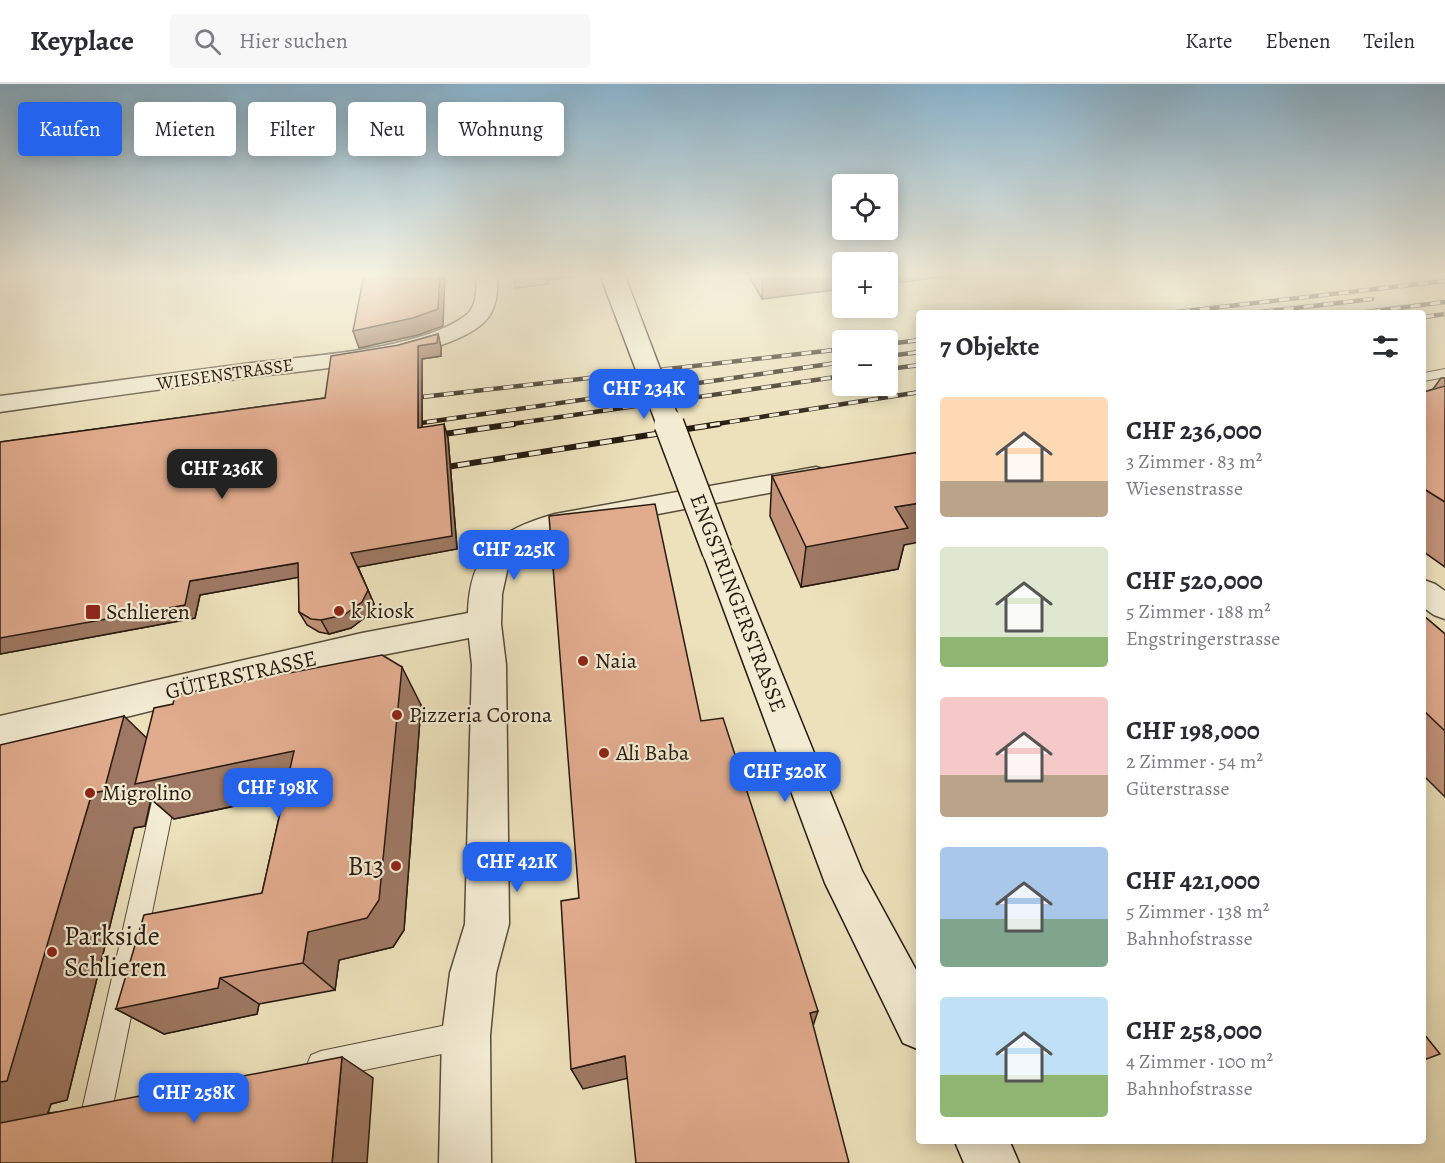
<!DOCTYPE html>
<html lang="de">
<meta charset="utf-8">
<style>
:root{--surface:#fff;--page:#f7f7f7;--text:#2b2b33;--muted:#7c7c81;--line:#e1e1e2;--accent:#2563eb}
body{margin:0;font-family:Alegreya,serif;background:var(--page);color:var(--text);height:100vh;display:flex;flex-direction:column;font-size:22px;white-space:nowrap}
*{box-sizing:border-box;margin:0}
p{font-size:20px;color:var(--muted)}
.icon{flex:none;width:33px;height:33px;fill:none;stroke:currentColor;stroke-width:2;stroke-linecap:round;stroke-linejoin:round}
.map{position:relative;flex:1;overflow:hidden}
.sheet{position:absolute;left:916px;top:226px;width:510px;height:834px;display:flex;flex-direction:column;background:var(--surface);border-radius:6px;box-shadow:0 3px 15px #0003}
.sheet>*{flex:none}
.hud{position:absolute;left:18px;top:18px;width:570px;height:54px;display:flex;gap:12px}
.tools{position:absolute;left:832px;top:90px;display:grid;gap:12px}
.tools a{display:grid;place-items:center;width:66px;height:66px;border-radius:6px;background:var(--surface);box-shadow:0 3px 15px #0003;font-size:30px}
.price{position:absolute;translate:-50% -51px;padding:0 14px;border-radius:12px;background:var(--accent);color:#fff;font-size:20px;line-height:39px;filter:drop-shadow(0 2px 3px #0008)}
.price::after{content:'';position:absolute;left:50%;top:36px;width:18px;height:14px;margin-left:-9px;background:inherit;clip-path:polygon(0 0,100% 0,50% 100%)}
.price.selected{background:#222;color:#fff}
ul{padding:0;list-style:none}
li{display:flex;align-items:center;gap:18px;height:150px;padding:0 24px}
li span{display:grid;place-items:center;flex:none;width:168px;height:120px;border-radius:6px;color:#555}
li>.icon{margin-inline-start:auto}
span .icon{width:72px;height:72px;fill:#fffc;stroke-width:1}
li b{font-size:26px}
h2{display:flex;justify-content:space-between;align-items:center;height:72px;padding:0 24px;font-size:26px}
.pill{padding:0 21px;border-radius:6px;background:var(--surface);box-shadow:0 3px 15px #0003;font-size:21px;line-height:54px}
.pill.selected{background:var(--accent);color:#fff}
header{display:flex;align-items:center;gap:36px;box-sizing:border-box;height:84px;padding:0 30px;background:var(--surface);border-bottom:2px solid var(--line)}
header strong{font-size:28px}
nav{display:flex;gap:33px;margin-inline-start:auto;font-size:21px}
.search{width:420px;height:54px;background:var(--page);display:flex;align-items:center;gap:15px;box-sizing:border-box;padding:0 21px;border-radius:6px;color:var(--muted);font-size:22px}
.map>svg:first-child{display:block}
</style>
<header>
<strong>Keyplace</strong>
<div class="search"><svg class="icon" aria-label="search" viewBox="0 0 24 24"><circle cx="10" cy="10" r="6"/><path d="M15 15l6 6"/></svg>Hier suchen</div>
<nav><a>Karte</a><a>Ebenen</a><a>Teilen</a></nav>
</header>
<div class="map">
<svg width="1445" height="1079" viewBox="0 0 1445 1079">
<rect width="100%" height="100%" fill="#ece1bb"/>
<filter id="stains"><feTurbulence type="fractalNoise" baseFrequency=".00333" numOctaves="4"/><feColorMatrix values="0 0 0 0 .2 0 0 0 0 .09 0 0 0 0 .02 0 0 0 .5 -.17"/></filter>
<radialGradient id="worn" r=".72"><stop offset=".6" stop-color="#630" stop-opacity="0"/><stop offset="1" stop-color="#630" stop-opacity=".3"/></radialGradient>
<path fill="#bac28e" stroke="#706e4f" stroke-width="1.5" d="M514 190H585V191L548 196 549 200 515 204Z"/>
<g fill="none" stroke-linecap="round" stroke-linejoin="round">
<g stroke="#584c3b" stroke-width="2">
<g id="lane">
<path d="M1445 285V293L1424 297V289Z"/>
<path d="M167 690 175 693 178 700 112 1026 108 1037 97 1041 86 1037 82 1026 156 700 159 693Z"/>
<path d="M466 937 476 941 480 951 476 961 466 965 321 995 311 991 307 981 311 971 321 967Z"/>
</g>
</g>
<g stroke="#584c3b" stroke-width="3">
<g id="street">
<path d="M477 190H497C498 208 497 228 482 240 437 278 304 286 244 294 163 305 81 316 0 328V312C81 302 163 290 244 280 304 272 417 267 465 232 478 223 476 204 477 190Z"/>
<path d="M816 383 826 386 830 392 826 398 558 449 535 459 515 473 508 483 502 510 501 540 506 581 509 840 496 889 490 951 491 1079H439L442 951 450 889 465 840 472 581 469 554 362 575 0 664V632L362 549 468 529C470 466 499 446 555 430Z"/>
<path d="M1424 496 1435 500 1445 507V535L1434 531 1424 524Z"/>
</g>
</g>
<g stroke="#271a10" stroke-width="3">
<g id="secondary">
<path d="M717 456 728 460 732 467 862 787 920 893V966L903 959 825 799 702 467 706 460Z"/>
<path d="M955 1058H1010L1019 1079H964Z"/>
</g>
</g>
<use href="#lane" fill="#f3ecd3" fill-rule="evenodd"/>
<use href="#street" fill="#f3ecd3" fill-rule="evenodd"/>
<use href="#secondary" fill="#f3ecd3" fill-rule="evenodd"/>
<g stroke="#271a10" stroke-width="4.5">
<g id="rail-far1">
<path d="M1160 230 1445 197"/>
<path d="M1244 230 1372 215"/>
<path d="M1351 230 1445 218"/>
<path d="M1424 233 1445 230"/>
<path d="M888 260 920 256"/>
<path d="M888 272 920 268"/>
<path d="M888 285 920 281"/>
<path d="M404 315 843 265"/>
<path d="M407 341 843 278"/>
<path d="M504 341 843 292"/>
<path d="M710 341 920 308"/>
</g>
</g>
<g stroke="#271a10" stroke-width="6">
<g id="rail">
<path d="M407 341 415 340"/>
<path d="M430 352 514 340"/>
<path d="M434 385 719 340"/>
</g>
</g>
<use href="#rail-far1" stroke="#f3ecd3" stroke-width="3" stroke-dasharray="10" stroke-linecap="butt"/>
<use href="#rail" stroke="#f3ecd3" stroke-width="4" stroke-dasharray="12" stroke-linecap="butt"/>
<g stroke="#271a10" stroke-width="26" stroke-linecap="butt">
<path id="secondary-bridge-far1" d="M612 190 669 341"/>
</g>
<g stroke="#271a10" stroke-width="32" stroke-linecap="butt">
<path id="secondary-bridge" d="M669 340 717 467"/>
</g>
<use href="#secondary-bridge-far1" stroke="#f3ecd3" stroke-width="23"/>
<use href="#secondary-bridge" stroke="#f3ecd3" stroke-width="29"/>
</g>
<g fill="#c29379" stroke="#271a10" stroke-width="1.5">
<path d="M748 190H843L762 215Z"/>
<path d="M438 250 441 263V272L422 275V343L448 354 457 465 358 483 374 520 368 531 351 544 329 550 319 548 307 541 299 528V493L200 511 195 534 0 570V358L325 314 399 261Z"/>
<path d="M1441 294H1445V483L1424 468V308L1433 305Z"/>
<path d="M772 392 904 461 898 485 801 503 770 432Z"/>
<path d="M1424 532 1445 550V713L1424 692Z"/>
<path d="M421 621 404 846 393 863 339 876 335 906 259 920 257 930 164 950 116 925 262 809 284 712 174 735 151 715 145 742 134 744 67 1016 51 1020 48 1029 373 994 0 1079 147 654Z"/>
</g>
<g fill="#9e7863" stroke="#271a10" stroke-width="1.5">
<path d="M440 190H445L443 242 418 251 359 264 353 247Z"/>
<path d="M763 190H843V205L762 215Z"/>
<path d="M888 190H968L888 200Z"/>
<path d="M438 250 441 263V272L422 275V358L418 344V262Z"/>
<path d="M444 340 448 354 457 465 358 483 374 520 368 531 351 544 329 550 321 536 351 469Z"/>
<path d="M920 419V458L904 461 898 485 801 503 806 463 895 423Z"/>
<path d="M298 479 306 492 200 511 195 534 0 570V554L190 497Z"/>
<path d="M402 583 421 621 404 846 393 863 339 876 335 906 303 879 308 848Z"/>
<path d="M124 632 162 669 294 667 321 703 174 735 151 715 145 742 134 744 67 1016 51 1020 46 1034 0 1041V998L92 709Z"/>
<path d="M220 894 259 920 257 930 164 950 116 925Z"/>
<path d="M818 927 810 951V929Z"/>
<path d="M625 972 633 993 583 1005 571 985Z"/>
<path d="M342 973 373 994 367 1079H332Z"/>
</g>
<g fill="#e1ab8d" stroke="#271a10" stroke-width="1.5">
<path d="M364 190H440L438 225 413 234 353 247Z"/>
<path d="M438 250 437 259 418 262V344L444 340 452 452 351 469 368 506 362 518 344 531 321 536 311 535 299 528 298 479 190 497 185 521 0 554V358L325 314 331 272 399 261Z"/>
<path d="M1445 302V418L1424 405V308Z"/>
<path d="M920 368V419L895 423 908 444 806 463 772 392Z"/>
<path d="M655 420 701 637 723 634 769 775 818 927 810 929 849 1079H636L625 972 571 985 561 817 579 814 549 432Z"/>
<path d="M1424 532 1445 550V647L1424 627Z"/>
<path d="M382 571 402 583 379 816 367 834 308 848 303 879 220 894 218 904 116 925 144 831 262 809 294 667 135 700 154 624 173 620 175 611Z"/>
<path d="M124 632 104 707 92 709 7 997 0 998V661Z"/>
<path d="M1424 950 1440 970 1424 976Z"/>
<path d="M342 973 332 1079H0V1039Z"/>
</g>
<linearGradient id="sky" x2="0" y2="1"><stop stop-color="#89b7d4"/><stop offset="0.56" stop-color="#f6f2e0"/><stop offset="1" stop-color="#f6f2e0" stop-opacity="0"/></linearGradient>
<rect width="1445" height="341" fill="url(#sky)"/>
<g fill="#8f2418" stroke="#f3ecd3" stroke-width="2">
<circle cx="339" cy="527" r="6"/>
<rect x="85" y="520" width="16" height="16" rx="3"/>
<circle cx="583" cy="577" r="6"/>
<circle cx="397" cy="631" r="6"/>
<circle cx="604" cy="669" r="6"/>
<circle cx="90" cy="709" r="6"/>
<circle cx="396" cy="782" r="6"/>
<circle cx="52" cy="868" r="6"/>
</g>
<g text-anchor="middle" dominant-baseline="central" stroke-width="4.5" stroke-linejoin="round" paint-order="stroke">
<g font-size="18" fill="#271a10" stroke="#f3ecd3">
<text transform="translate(225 290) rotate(-8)">WIESENSTRASSE</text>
</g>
<g font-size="22" fill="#271a10" stroke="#f3ecd3">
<text transform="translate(738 519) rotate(69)">ENGSTRINGERSTRASSE</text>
<text transform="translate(241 591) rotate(-13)">GÜTERSTRASSE</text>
</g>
<g font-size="22" fill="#271a10" stroke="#f3ecd3" text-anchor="start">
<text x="351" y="527">k kiosk</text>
<text x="106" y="528">Schlieren</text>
<text x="595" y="577">Naia</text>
<text x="409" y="631">Pizzeria Corona</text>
<text x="616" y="669">Ali Baba</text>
<text x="102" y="709">Migrolino</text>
</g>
<g font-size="27" fill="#271a10" stroke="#f3ecd3" text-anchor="end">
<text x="384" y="782">B13</text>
<text x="64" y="852" text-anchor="start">Parkside<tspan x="64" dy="31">Schlieren</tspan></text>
</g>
</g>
<rect width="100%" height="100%" filter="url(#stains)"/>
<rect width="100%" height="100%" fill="url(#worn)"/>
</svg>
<div class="tools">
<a><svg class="icon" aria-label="locate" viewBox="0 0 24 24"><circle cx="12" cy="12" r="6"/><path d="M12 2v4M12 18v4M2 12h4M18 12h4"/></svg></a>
<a>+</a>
<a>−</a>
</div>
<b class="price" style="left:644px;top:336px">CHF 234K</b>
<b class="price selected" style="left:222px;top:416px">CHF 236K</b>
<b class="price" style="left:514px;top:497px">CHF 225K</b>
<b class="price" style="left:785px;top:719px">CHF 520K</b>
<b class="price" style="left:278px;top:735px">CHF 198K</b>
<b class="price" style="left:517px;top:809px">CHF 421K</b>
<b class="price" style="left:194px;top:1040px">CHF 258K</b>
<div class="hud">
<a class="pill selected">Kaufen</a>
<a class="pill">Mieten</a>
<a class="pill">Filter</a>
<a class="pill">Neu</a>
<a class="pill">Wohnung</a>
</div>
<section class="sheet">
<h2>7 Objekte<svg class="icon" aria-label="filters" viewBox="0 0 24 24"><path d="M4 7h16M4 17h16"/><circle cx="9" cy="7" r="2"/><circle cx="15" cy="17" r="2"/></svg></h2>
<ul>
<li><span style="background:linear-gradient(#ffd9b3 70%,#b9a48a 0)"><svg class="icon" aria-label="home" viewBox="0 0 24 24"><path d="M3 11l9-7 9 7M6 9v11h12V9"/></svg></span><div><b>CHF 236,000</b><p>3 Zimmer · 83 m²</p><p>Wiesenstrasse</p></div></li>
<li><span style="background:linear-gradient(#dfe7d0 75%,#8fb573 0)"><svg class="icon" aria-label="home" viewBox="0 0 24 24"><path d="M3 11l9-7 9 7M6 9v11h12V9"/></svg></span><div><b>CHF 520,000</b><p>5 Zimmer · 188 m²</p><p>Engstringerstrasse</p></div></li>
<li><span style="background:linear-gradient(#f6c9c9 65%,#b9a48a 0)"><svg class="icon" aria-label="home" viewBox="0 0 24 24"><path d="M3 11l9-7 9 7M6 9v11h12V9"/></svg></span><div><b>CHF 198,000</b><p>2 Zimmer · 54 m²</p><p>Güterstrasse</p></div></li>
<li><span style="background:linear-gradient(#a9c7e8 60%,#7fa58c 0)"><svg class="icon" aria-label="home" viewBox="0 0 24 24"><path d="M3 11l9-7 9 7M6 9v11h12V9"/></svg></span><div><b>CHF 421,000</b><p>5 Zimmer · 138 m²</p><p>Bahnhofstrasse</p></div></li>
<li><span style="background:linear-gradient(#bfe0f5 65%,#8fb573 0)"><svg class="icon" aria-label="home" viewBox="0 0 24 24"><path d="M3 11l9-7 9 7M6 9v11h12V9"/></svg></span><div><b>CHF 258,000</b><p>4 Zimmer · 100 m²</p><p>Bahnhofstrasse</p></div></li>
</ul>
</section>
</div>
